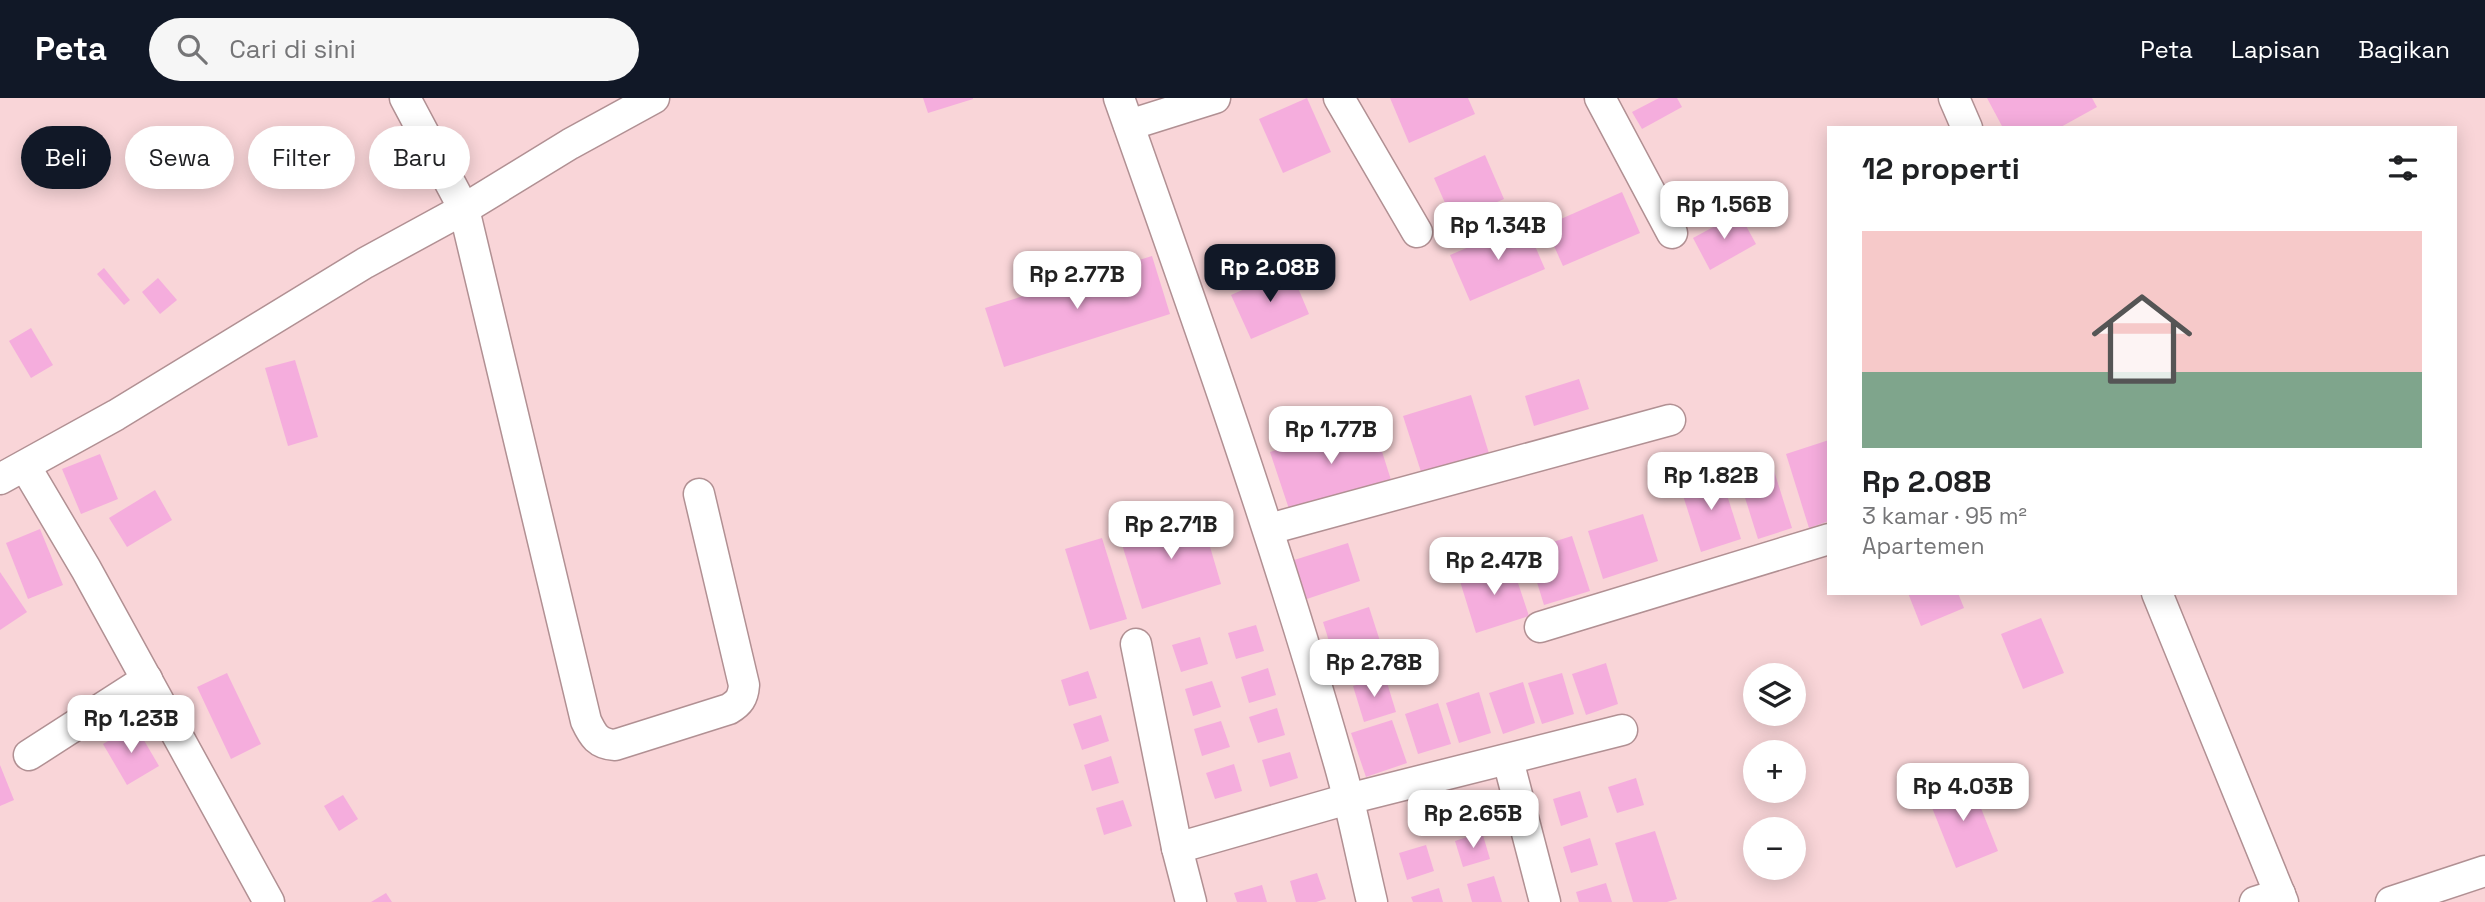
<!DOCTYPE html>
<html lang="id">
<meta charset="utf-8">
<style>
:root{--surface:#fff;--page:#f6f6f6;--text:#202124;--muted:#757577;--accent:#111827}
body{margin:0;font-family:"Space Grotesk",sans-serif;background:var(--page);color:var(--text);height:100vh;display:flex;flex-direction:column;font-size:26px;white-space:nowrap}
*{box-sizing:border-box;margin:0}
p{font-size:23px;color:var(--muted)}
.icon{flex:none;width:38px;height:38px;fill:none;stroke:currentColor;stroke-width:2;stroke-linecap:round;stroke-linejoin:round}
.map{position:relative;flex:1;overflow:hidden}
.panel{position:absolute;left:1827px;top:28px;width:630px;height:469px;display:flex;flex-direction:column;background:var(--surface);border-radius:0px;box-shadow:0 4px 18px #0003}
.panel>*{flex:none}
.top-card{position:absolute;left:21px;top:28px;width:665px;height:63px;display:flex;gap:14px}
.buttons{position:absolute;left:1743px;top:565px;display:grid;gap:14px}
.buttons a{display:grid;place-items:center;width:63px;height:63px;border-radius:50%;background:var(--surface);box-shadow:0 4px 18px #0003;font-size:35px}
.price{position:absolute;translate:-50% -60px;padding:0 16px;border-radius:14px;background:#fff;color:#222;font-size:23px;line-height:46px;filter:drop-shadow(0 2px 4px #0008)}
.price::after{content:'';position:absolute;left:50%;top:42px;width:21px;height:16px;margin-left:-10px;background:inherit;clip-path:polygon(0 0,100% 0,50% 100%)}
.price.active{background:var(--accent);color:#fff}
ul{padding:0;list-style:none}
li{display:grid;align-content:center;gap:14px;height:371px;padding:0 35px}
li span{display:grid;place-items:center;height:217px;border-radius:0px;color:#555}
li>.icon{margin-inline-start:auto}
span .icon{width:126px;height:126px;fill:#fffc;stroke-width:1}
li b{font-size:30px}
h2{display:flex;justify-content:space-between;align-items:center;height:84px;padding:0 35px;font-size:30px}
.pill{padding:0 24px;border-radius:32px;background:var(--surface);box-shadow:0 4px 18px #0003;font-size:24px;line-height:63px}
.pill.active{background:var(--accent);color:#fff}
header{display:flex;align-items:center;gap:42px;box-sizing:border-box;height:98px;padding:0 35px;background:var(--accent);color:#fff}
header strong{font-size:33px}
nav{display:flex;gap:38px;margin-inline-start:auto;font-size:24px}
.search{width:490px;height:63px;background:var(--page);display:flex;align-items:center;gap:18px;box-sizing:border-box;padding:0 24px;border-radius:38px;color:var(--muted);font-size:26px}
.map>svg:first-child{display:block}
</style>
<header>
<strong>Peta</strong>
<div class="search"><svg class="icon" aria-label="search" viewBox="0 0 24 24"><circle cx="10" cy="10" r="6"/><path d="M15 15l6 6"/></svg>Cari di sini</div>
<nav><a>Peta</a><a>Lapisan</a><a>Bagikan</a></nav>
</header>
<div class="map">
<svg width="2485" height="804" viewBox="0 0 2485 804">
<rect width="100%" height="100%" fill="#f9d5d8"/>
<g fill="#f5addd">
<path d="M923 0H973V1L928 15Z"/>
<path d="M1307 0 1331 54 1283 75 1259 21Z"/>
<path d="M1390 0H1468L1475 16 1409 45Z"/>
<path d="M1659 0H1677L1682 9 1642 31 1632 14Z"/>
<path d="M1987 0H2092L2097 9 2059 30H2003Z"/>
<path d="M1485 57 1504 101 1453 123 1434 80Z"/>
<path d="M1622 94 1640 135 1563 168 1545 128Z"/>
<path d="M1739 115 1756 146 1710 172 1693 140Z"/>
<path d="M1525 125 1545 171 1470 203 1450 157Z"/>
<path d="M1152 158 1170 216 1004 269 985 210Z"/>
<path d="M104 170 130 202 124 207 97 176Z"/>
<path d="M1290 171 1309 216 1251 241 1231 197Z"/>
<path d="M158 180 177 202 160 216 142 194Z"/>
<path d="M31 230 53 267 31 280 9 243Z"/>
<path d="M295 262 318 339 288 348 265 270Z"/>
<path d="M1579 281 1589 311 1534 328 1525 298Z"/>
<path d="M1471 297 1491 362 1424 383 1403 318Z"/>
<path d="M1372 322 1391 382 1290 414 1270 354Z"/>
<path d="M1829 342V423L1809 430 1786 356Z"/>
<path d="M100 356 118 401 81 416 62 371Z"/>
<path d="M1769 357 1792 430 1758 441 1735 368Z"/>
<path d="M1720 375 1741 441 1701 454 1680 388Z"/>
<path d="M155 392 172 422 127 449 109 420Z"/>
<path d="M1200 415 1221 486 1142 511 1120 440Z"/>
<path d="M1643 416 1658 463 1603 481 1588 433Z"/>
<path d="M40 431 63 487 28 501 6 445Z"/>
<path d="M1572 438 1590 493 1544 507 1527 452Z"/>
<path d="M1102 440 1127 521 1090 532 1065 451Z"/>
<path d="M1348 445 1360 483 1304 502 1291 463Z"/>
<path d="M1511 464 1529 518 1476 535 1459 480Z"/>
<path d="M0 474 27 514 0 532Z"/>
<path d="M1908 495H1958L1964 510 1921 528Z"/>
<path d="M1369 509 1388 568 1341 582 1323 524Z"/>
<path d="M2041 520 2064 575 2023 591 2001 536Z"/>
<path d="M1256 527 1264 553 1236 561 1228 535Z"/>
<path d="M1200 539 1208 566 1181 574 1172 547Z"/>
<path d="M1606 565 1618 606 1586 617 1572 576Z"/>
<path d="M1268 570 1276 597 1249 605 1241 579Z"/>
<path d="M1088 573 1097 600 1069 608 1061 582Z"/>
<path d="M227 575 261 646 231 661 197 589Z"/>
<path d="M1562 575 1574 616 1542 626 1528 585Z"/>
<path d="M1385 578 1396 614 1364 624 1353 588Z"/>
<path d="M1212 583 1221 609 1193 618 1185 591Z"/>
<path d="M1523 584 1535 625 1503 636 1489 595Z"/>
<path d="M1479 594 1491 635 1459 645 1446 605Z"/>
<path d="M1438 605 1451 646 1418 656 1405 616Z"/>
<path d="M1277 610 1285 637 1258 645 1249 619Z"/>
<path d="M1101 617 1109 643 1082 652 1073 626Z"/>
<path d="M1392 622 1407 665 1366 679 1351 635Z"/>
<path d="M1221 623 1230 649 1202 658 1194 631Z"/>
<path d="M135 627 159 668 127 687 103 646Z"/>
<path d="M1290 654 1298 680 1270 689 1262 662Z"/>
<path d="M1111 658 1119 685 1092 693 1084 667Z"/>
<path d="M1234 666 1242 693 1215 701 1206 675Z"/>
<path d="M0 667 14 702 0 708Z"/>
<path d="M1636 680 1644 707 1617 715 1608 689Z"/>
<path d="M1969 680 1998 753 1956 770 1927 697Z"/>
<path d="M1580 693 1588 719 1561 728 1553 701Z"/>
<path d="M343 697 358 721 339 733 324 708Z"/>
<path d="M1123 702 1132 728 1104 737 1096 710Z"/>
<path d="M1655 733 1677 801 1667 804H1633L1615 745Z"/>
<path d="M1482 734 1490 761 1463 769 1455 743Z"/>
<path d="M1590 740 1598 767 1571 775 1563 749Z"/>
<path d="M1426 747 1434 773 1407 782 1399 755Z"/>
<path d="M1317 775 1326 801 1316 804H1296L1290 783Z"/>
<path d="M1494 778 1502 804H1472L1467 786Z"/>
<path d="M1606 785 1612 804H1579L1576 794Z"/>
<path d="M1262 787 1267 804H1237L1234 795Z"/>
<path d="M1439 790 1443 804H1413L1411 799Z"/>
<path d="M386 795 392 804H371Z"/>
</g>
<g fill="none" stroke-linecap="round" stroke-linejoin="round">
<g stroke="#b19093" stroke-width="33">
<g id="street">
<path d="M405 0 464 111 586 623C593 638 598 646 615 647L729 611C739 605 743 600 744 587L699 396"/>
<path d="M1119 0C1197 220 1275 440 1339 665 1352 710 1361 758 1372 804"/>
<path d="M1339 0 1417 134"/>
<path d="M1600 0 1672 135"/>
<path d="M1954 0 1967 30"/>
<path d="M1129 27 1215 0"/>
<path d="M25 368 86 471 269 804"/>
<path d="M0 381 116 317 365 165 464 111 570 46 654 0"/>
<path d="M1269 431 1670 322"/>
<path d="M2157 495 2283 804"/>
<path d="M1540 529 1829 441"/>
<path d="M1136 546 1177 750 1191 804"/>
<path d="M29 657 147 581"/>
<path d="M1508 662 1545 804"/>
<path d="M1177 750 1348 701 1622 632"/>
<path d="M2255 804 2280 796"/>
<path d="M2391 804 2485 773"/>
</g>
</g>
<use href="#street" stroke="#fff" stroke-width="30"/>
</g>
</svg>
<div class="buttons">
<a><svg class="icon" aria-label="layers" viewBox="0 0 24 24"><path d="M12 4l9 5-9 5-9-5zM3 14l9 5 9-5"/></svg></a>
<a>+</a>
<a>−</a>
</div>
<b class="price" style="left:1724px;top:143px">Rp 1.56B</b>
<b class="price" style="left:1498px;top:164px">Rp 1.34B</b>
<b class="price active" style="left:1270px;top:206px">Rp 2.08B</b>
<b class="price" style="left:1077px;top:213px">Rp 2.77B</b>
<b class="price" style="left:1331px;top:368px">Rp 1.77B</b>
<b class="price" style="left:1711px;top:414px">Rp 1.82B</b>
<b class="price" style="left:1171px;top:463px">Rp 2.71B</b>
<b class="price" style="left:1494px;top:499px">Rp 2.47B</b>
<b class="price" style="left:1374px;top:601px">Rp 2.78B</b>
<b class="price" style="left:131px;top:657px">Rp 1.23B</b>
<b class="price" style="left:1963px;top:725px">Rp 4.03B</b>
<b class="price" style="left:1473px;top:752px">Rp 2.65B</b>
<div class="top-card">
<a class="pill active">Beli</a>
<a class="pill">Sewa</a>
<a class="pill">Filter</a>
<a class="pill">Baru</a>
</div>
<section class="panel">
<h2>12 properti<svg class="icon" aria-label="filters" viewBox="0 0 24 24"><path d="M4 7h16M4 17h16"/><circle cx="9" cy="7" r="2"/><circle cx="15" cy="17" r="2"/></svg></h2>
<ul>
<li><span style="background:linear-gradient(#f6c9c9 65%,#7fa58c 0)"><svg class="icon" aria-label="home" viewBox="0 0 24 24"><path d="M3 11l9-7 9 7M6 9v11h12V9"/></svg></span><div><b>Rp 2.08B</b><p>3 kamar · 95 m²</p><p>Apartemen</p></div></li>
</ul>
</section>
</div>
